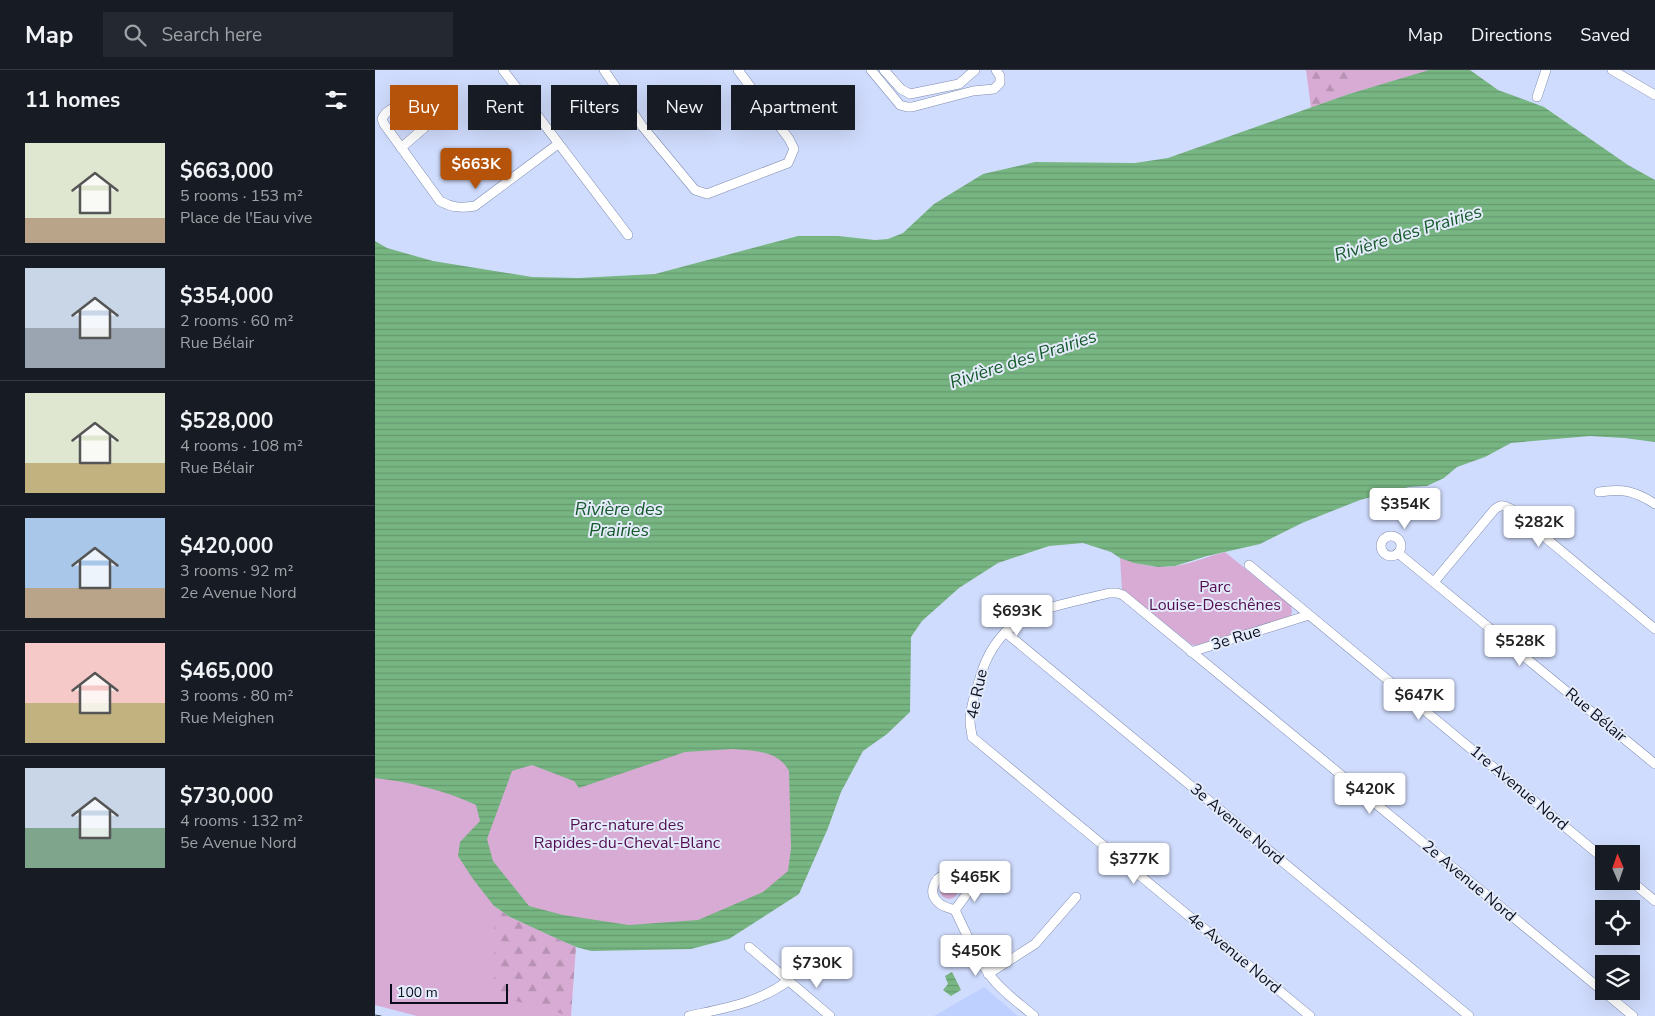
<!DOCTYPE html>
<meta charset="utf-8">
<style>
:root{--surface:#171b24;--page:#242831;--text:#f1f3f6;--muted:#9ea1a6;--line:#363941;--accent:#b45309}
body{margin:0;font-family:"Nunito Sans",sans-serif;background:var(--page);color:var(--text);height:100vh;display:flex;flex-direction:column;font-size:19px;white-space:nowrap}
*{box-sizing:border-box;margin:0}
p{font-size:16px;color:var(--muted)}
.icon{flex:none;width:28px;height:28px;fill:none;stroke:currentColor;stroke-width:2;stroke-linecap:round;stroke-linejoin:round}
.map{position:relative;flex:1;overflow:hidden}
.drawer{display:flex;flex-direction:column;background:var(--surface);width:375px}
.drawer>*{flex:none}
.guide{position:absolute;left:15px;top:15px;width:475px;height:45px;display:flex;gap:10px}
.needle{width:32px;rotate:358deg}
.tools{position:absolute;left:1220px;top:775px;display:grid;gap:10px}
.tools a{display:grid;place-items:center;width:45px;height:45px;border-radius:0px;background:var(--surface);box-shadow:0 5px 20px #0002;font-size:25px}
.scale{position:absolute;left:15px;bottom:12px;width:118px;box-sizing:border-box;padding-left:5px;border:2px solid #0a0e1c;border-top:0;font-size:14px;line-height:18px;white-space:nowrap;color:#0a0e1c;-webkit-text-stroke:4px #e3eafa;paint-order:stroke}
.price{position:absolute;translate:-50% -42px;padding:0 11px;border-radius:5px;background:#fff;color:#222;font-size:16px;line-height:32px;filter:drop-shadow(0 1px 2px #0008)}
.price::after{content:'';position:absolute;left:50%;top:30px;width:15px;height:11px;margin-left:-8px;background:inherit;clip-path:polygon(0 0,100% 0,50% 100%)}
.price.active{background:var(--accent);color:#fff}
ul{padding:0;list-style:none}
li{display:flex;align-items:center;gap:15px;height:125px;padding:0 25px}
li+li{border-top:1px solid var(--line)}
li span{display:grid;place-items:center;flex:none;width:140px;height:100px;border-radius:0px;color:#555}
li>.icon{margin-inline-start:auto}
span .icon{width:60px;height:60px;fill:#fffc;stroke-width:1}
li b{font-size:21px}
h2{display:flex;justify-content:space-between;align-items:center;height:60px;padding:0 25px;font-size:21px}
.tag{padding:0 18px;border-radius:0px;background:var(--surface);box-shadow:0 5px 20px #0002;font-size:18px;line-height:45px}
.tag.active{background:var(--accent);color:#fff}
header{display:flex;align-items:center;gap:30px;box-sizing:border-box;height:70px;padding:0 25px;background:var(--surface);border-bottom:1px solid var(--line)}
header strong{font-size:24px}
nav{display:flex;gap:28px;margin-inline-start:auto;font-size:18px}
.search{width:350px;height:45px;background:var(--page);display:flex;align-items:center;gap:12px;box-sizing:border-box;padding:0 18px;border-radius:0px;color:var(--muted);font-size:19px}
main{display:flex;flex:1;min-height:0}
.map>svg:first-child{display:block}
</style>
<header>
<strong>Map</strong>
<div class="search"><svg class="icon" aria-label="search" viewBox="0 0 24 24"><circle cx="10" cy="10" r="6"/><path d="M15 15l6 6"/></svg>Search here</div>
<nav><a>Map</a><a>Directions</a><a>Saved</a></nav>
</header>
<main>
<section class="drawer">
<h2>11 homes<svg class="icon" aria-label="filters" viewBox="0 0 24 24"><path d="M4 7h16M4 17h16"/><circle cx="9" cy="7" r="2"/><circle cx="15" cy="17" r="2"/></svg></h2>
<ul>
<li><span style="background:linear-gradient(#dfe7d0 75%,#b9a48a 0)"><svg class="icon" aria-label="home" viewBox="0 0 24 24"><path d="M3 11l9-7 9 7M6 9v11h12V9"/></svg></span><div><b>$663,000</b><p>5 rooms · 153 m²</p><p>Place de l'Eau vive</p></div></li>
<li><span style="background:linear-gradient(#c9d6e8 60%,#9aa5b1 0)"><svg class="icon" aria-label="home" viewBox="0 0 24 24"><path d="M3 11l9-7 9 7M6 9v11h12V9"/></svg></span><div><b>$354,000</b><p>2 rooms · 60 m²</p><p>Rue Bélair</p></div></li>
<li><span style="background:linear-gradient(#dfe7d0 70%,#c2b280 0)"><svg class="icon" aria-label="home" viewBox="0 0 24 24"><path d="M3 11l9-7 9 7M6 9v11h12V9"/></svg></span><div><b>$528,000</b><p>4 rooms · 108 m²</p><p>Rue Bélair</p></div></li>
<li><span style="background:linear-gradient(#a9c7e8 70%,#b9a48a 0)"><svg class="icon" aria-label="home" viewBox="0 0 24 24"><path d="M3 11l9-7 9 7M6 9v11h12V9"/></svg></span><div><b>$420,000</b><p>3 rooms · 92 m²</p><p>2e Avenue Nord</p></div></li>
<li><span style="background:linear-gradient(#f6c9c9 60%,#c2b280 0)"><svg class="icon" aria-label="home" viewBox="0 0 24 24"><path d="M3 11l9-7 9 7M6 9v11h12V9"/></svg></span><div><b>$465,000</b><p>3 rooms · 80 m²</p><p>Rue Meighen</p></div></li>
<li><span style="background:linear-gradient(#c9d6e8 60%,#7fa58c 0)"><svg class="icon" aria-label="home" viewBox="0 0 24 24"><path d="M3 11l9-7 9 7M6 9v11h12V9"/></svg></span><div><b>$730,000</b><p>4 rooms · 132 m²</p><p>5e Avenue Nord</p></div></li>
</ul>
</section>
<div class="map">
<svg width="1280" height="946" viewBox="0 0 1280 946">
<defs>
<pattern id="grass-tufts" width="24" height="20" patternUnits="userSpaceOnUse" patternTransform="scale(1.25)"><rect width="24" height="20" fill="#d8abd4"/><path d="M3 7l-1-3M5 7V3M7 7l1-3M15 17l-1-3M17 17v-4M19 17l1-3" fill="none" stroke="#b892b5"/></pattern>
<pattern id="forest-firs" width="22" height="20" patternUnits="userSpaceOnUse" patternTransform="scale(1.25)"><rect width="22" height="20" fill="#d8abd4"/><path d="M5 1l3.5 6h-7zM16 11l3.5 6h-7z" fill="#b892b5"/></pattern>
<pattern id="water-rules" width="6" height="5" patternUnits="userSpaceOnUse" patternTransform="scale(1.25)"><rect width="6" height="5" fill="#77b582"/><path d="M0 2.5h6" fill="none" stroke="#669a70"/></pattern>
</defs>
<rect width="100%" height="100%" fill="#d0dcfd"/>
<path fill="#bed0ff" d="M609 917 643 946H559Z"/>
<circle fill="url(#grass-tufts)" cx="574" cy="820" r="9"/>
<g fill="url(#forest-firs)">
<path d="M931 0H1054L974 24 936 38Z"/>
<path d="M0 800 119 836 135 847 201 877 196 946H42Z"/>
</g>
<g fill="#d8abd4">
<path d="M979 0H1054L974 24Z"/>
<path d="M850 482 916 536 917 541 916 546 822 575H817L753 524 747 520 745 488C762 494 781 499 800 496 817 494 833 486 850 482Z"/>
<path d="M0 638 430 643 423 806 339 860 187 858 125 820 119 836V925L195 946H42L0 935Z"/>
</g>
<g fill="url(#water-rules)" fill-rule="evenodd">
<path d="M1054 0H1095L1123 20 1169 37 1253 95 1280 110V372L1249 368 1215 366 1136 373 1110 387 1082 397 1069 408 1052 416 1034 417 985 430 927 453 885 474 832 486 800 496 783 497 759 493 745 488 736 482 708 473 674 476 623 493 584 518 547 551 536 567 535 642 512 664 488 681 466 722 453 758 424 824 354 869 316 879 216 881 201 877 174 865 135 847 119 836 98 809 83 786 85 772 105 751 101 735C69 720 35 712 0 708V171L12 178 58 191 157 207 204 208 280 204 423 166H463L500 170 513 169 528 163 559 134 608 104 660 92 760 93 793 88 974 24ZM358 679C379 681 403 680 414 701L416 778 413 801 388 822 323 850 254 855 188 845 154 836 118 791 112 769 137 701 157 695 199 711 204 718 310 682Z"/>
<path d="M577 902 586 920 576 926 568 920 573 914 570 906Z"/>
</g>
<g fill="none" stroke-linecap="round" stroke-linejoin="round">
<g stroke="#7d8bb0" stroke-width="10">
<g id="minor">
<path d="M128 0 253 165"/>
<path d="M229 0 267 56 320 120 332 124 413 93 419 79 414 69 363 0"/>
<path d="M496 0 525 35 532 37H537L598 21 619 19 625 13V6L621 0"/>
<path d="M509 0 526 19 535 24 584 14 600 0"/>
<path d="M1237 0 1280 25"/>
<path d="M1162 27 1171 0"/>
<path d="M26 78 49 58 52 53C49 46 40 30 31 30 28 31 24 34 21 36 15 40 10 42 7 49L9 54 65 131C77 138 87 138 100 136L183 74"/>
<path d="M1224 422C1247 418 1260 421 1280 434"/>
<circle cx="1016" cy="476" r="10"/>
<path d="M1023 483 1280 694"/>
<path d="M874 495 1229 789"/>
<path d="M1059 512 1119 440C1125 434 1129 435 1136 439L1280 559"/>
<path d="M630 562 1094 946"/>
<path d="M816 582 934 545"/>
<path d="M571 804C585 803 592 812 591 825L580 840C574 838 568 837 564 833 552 823 559 808 571 804Z"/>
<path d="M1256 811 1280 831"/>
<path d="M580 840C590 861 600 885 614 904 626 921 644 933 659 946"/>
<path d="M374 877 455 946"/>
<path d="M613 904 660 874 701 827"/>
<path d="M314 946C350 938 383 933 413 911"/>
<path d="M935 946 597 667C597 662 595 657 595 652 595 638 600 623 604 611 623 540 672 539 734 523H742L748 525 1258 946"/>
</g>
</g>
<use href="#minor" stroke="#fff" stroke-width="9"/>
<path stroke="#323849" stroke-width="1" d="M0 945 6 946"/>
</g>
<g text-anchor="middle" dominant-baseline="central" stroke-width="4" stroke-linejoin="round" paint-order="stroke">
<g font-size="16" fill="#530e51" stroke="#e3eafa">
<text x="840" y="517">Parc<tspan x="840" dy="18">Louise-Deschênes</tspan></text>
<text x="252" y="755">Parc-nature des<tspan x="252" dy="18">Rapides-du-Cheval-Blanc</tspan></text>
</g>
<g font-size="16" fill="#0a0e1c" stroke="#e3eafa">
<text transform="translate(861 568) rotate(-17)">3e Rue</text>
<text transform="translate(602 624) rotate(-78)">4e Rue</text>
<text transform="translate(1221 645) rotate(40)">Rue Bélair</text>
<text transform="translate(1144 718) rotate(40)">1re Avenue Nord</text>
<text transform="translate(862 754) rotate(40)">3e Avenue Nord</text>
<text transform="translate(1094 811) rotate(40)">2e Avenue Nord</text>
<text transform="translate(859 883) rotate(40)">4e Avenue Nord</text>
</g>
<g font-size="18" font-style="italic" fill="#165a2a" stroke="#e3eafa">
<text transform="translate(1033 163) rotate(-17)">Rivière des Prairies</text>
<text transform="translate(648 289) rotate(-18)">Rivière des Prairies</text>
<text x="244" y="439">Rivière des<tspan x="244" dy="21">Prairies</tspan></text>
</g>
</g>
</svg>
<div class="tools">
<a><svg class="needle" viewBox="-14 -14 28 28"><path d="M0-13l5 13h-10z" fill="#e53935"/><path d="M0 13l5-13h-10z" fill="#9ea1a6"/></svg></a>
<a><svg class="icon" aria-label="locate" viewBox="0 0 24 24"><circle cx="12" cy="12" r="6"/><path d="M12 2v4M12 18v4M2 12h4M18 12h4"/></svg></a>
<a><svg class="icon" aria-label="layers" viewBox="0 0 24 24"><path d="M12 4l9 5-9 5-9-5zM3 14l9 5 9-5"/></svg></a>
</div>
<div class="scale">100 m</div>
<b class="price active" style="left:101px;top:120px">$663K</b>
<b class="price" style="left:1030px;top:460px">$354K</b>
<b class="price" style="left:1164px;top:478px">$282K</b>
<b class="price" style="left:642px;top:567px">$693K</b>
<b class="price" style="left:1145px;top:597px">$528K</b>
<b class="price" style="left:1044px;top:651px">$647K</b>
<b class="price" style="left:995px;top:745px">$420K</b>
<b class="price" style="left:759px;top:815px">$377K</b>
<b class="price" style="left:600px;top:833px">$465K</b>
<b class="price" style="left:601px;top:907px">$450K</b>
<b class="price" style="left:442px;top:919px">$730K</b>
<div class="guide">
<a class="tag active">Buy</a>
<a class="tag">Rent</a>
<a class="tag">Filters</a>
<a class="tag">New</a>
<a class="tag">Apartment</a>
</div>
</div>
</main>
